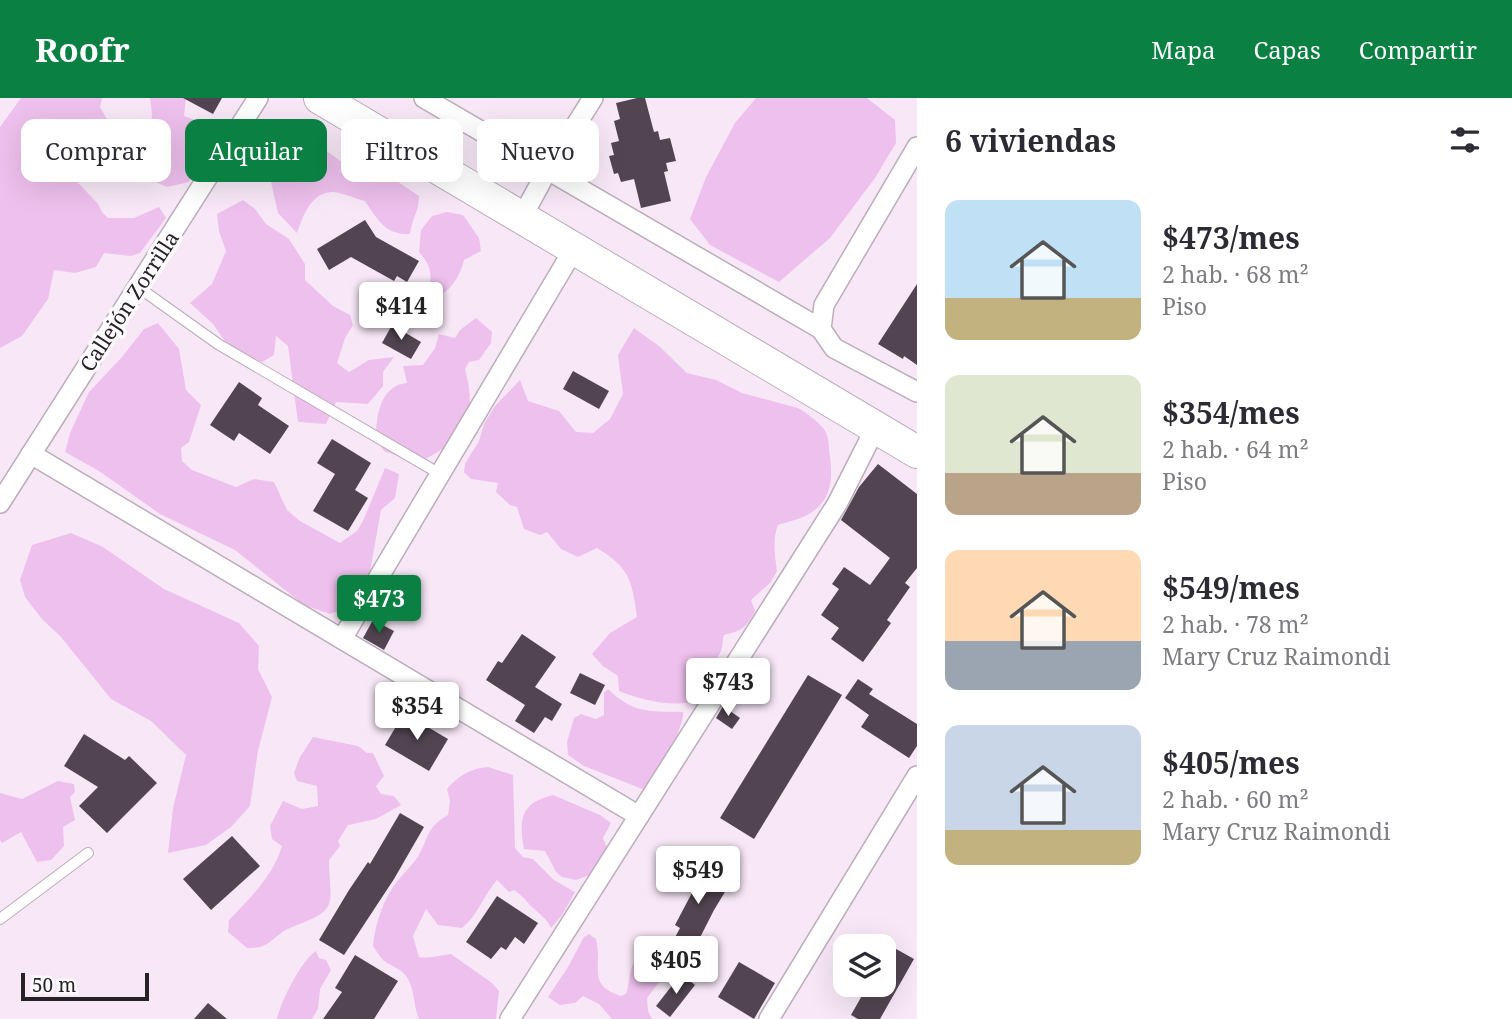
<!DOCTYPE html>
<html lang="es">
<meta charset="utf-8">
<style>
:root{--surface:#fff;--page:#f2f2f3;--text:#2b2b33;--muted:#7c7c81;--accent:#0b8043}
body{margin:0;font-family:"Noto Serif",serif;background:var(--page);color:var(--text);height:100vh;display:flex;flex-direction:column;font-size:26px;white-space:nowrap}
*{box-sizing:border-box;margin:0}
p{font-size:23px;color:var(--muted)}
.icon{flex:none;width:38px;height:38px;fill:none;stroke:currentColor;stroke-width:2;stroke-linecap:round;stroke-linejoin:round}
.map{position:relative;flex:1;overflow:hidden}
.drawer{display:flex;flex-direction:column;background:var(--surface);width:595px}
.drawer>*{flex:none}
.banner{position:absolute;left:21px;top:21px;width:665px;height:63px;display:flex;gap:14px}
.buttons{position:absolute;left:833px;top:836px;display:grid;gap:14px}
.buttons a{display:grid;place-items:center;width:63px;height:63px;border-radius:14px;background:var(--surface);box-shadow:0 7px 28px #0002;font-size:35px}
.scale{position:absolute;left:21px;bottom:18px;width:128px;box-sizing:border-box;padding-left:7px;border:4px solid #272227;border-top:0;font-size:19px;line-height:24px;white-space:nowrap;color:#272227;-webkit-text-stroke:5px #fdfafd;paint-order:stroke}
.price{position:absolute;translate:-50% -60px;padding:0 16px;border-radius:7px;background:#fff;color:#222;font-size:23px;line-height:46px;filter:drop-shadow(0 2px 4px #0008)}
.price::after{content:'';position:absolute;left:50%;top:42px;width:21px;height:16px;margin-left:-10px;background:inherit;clip-path:polygon(0 0,100% 0,50% 100%)}
.price.selected{background:var(--accent);color:#fff}
ul{padding:0;list-style:none}
li{display:flex;align-items:center;gap:21px;height:175px;padding:0 28px}
li span{display:grid;place-items:center;flex:none;width:196px;height:140px;border-radius:14px;color:#555}
li>.icon{margin-inline-start:auto}
span .icon{width:84px;height:84px;fill:#fffc;stroke-width:1}
li b{font-size:30px}
h2{display:flex;justify-content:space-between;align-items:center;height:84px;padding:0 28px;font-size:30px}
.chip{padding:0 24px;border-radius:14px;background:var(--surface);box-shadow:0 7px 28px #0002;font-size:24px;line-height:63px}
.chip.selected{background:var(--accent);color:#fff}
header{display:flex;align-items:center;gap:42px;box-sizing:border-box;height:98px;padding:0 35px;background:var(--accent);color:#fff}
header strong{font-size:33px}
nav{display:flex;gap:38px;margin-inline-start:auto;font-size:24px}
main{display:flex;flex:1;min-height:0}
.map>svg:first-child{display:block}
</style>
<header>
<strong>Roofr</strong>
<nav><a>Mapa</a><a>Capas</a><a>Compartir</a></nav>
</header>
<main>
<div class="map">
<svg width="917" height="921" viewBox="0 0 917 921">
<rect width="100%" height="100%" fill="#f8e8f7"/>
<g fill="#eec0ed">
<path d="M21 0H102L100 9 112 30C108 45 109 56 101 69 88 68 78 66 68 74L98 106 102 114 108 120H134L159 109 166 120 140 155 131 158 104 155 96 169 75 175 54 172 48 201 22 238 0 250V29Z"/>
<path d="M150 0H186L184 18 211 28 221 40 214 55 192 77 189 84 167 89 133 74V54C153 35 154 27 150 0Z"/>
<path d="M756 0H867L895 22 896 45 875 80 830 140 779 184 710 147 690 121 706 79 735 25Z"/>
<path d="M272 32 282 45 301 53 313 43 343 65 373 67 419 98C419 113 412 121 410 136 385 137 378 122 365 103 355 101 342 94 332 94 310 95 303 119 297 135L278 115 269 75 255 70 256 39Z"/>
<path d="M243 102 255 111 266 126 289 141 305 166V182L333 208 350 217 353 227 345 240 337 265 349 274 369 262 394 259 383 274V288L368 306 336 304 326 326 298 324 288 248 276 238 274 257 262 264 245 258 229 249 213 226 190 205 212 186 226 153 219 133 217 116Z"/>
<path d="M447 114 463 117 479 140 481 153 464 162C461 176 452 191 439 198 426 186 433 183 429 170 428 164 423 159 419 154L421 132 432 118Z"/>
<path d="M476 220 492 234 491 245 479 262 469 264 465 271C479 322 463 344 417 365L384 353 376 341C376 323 378 298 396 288 399 286 403 286 407 285L403 268 423 267 435 250 439 236 455 240 460 232Z"/>
<path d="M158 225 179 251 186 292 201 307 189 344 181 350 182 363 192 372 236 389 254 381 274 384 287 412 300 423 340 445 357 433 363 423 385 370 399 376 395 400 381 412 370 474 354 507 330 516 304 507 235 452 160 416 99 373 65 354 70 335 89 294 122 259 144 231Z"/>
<path d="M634 230 659 248 687 275 716 282 742 295 798 310C807 315 817 323 824 331 828 337 829 345 829 352 833 377 834 401 809 416 800 421 788 424 778 427 772 442 775 457 777 473L770 485 751 502 755 513C747 530 741 533 724 537 722 543 723 548 721 553 719 558 715 562 714 568 713 575 715 583 711 589 694 618 642 602 619 593L618 578 603 568 592 556 610 535 637 519C632 483 630 470 597 450L578 459 561 451 547 434 540 437 524 431 517 409 510 407 496 394 498 385 471 381 464 374 465 366 479 343 484 326 495 308 520 282 528 303 559 313 576 334 593 335 610 321 623 296 618 257Z"/>
<path d="M71 435 103 449 164 491 239 525 259 548 258 571 272 599 258 653 250 708 231 729 206 747 168 755 173 710 186 657 151 623 111 601 61 539 42 521 25 499 20 482 32 447Z"/>
<path d="M608 591C633 616 650 613 683 614 685 626 661 672 655 687L645 692 584 668 568 657 567 644 574 620 581 616 596 621 604 617V595Z"/>
<path d="M313 639 358 648 367 655H373L384 678 376 688 381 696 394 698 401 707 376 721 348 727 338 743 340 748 329 762C330 810 340 811 290 830 279 834 273 844 263 848 258 850 252 850 247 850L228 834 229 822C250 800 273 778 282 748L272 741 270 728 283 703 302 711 318 708 317 688 297 683 294 675 300 659Z"/>
<path d="M488 669 513 677 515 750 523 759 533 761 554 782 575 794 562 817 551 830C546 819 539 816 531 808 525 802 522 797 514 792L509 794 497 782C484 797 478 817 462 830L438 827 426 811 413 838 419 859C430 861 439 857 451 856L492 885 499 893 496 921H419C413 907 415 890 406 878 400 870 390 868 383 862 379 858 376 852 373 848 375 825 384 799 399 781 405 774 411 768 417 760 430 739 425 730 448 717L450 703 447 691C458 678 471 670 488 669Z"/>
<path d="M58 683 74 686 75 694 70 699 75 722 63 729 64 748 51 762 37 764 21 734 2 745 0 742V695L22 701Z"/>
<path d="M553 697 600 717 611 725 603 740 607 750 592 776 576 782 562 779 556 774 545 753 524 751C519 721 520 705 553 697Z"/>
<path d="M589 836 596 841C603 870 586 887 621 898L626 896C631 882 628 870 638 858L647 860 651 870 663 879 647 900 648 913 652 921H612L599 906 583 898 575 905 560 907 548 899 568 869 584 839Z"/>
<path d="M316 853 319 860 326 862 331 872 320 891 318 911 312 921H277C280 905 302 861 316 853Z"/>
</g>
<g fill="#524551">
<path d="M183 0H222L213 16Z"/>
<path d="M637 0H645L654 34 658 33 660 42 670 40 676 63 666 65 668 73 664 74 671 103 641 110 634 81 621 84 618 75 614 76 609 58 614 57 611 45 619 43 614 23 620 21 616 5Z"/>
<path d="M365 122 376 139 419 163 407 184 397 178 394 183 351 159 329 172 317 151Z"/>
<path d="M917 186V267L904 258 903 261 878 246Z"/>
<path d="M392 227 421 244 411 261 382 245Z"/>
<path d="M573 273 609 293 599 311 563 291Z"/>
<path d="M239 284 262 300 258 307 289 328 270 356 239 335 234 343 210 327Z"/>
<path d="M332 341 371 365 355 392 368 400 348 433 313 413 335 376 317 365Z"/>
<path d="M878 366 917 396V470L905 485 910 489 887 522 891 525 863 564 831 541 839 530 821 517 839 491 832 486 844 469 870 487 890 460 841 422 859 389Z"/>
<path d="M373 522 394 533 384 552 363 540Z"/>
<path d="M522 536 556 559 535 589 562 606 552 623 545 619 534 635 515 623 525 607 486 582 498 563 502 565Z"/>
<path d="M580 575 605 587 595 607 570 595Z"/>
<path d="M808 577 842 597 754 741 720 720Z"/>
<path d="M858 581 873 591 869 596 917 626V648L909 660 861 629 869 617 845 600Z"/>
<path d="M723 608 740 620 732 631 716 620Z"/>
<path d="M404 615 448 641 429 673 385 647Z"/>
<path d="M84 636 125 662 129 658 157 685 107 735 79 708 98 689 64 668Z"/>
<path d="M400 715 424 729 394 781 344 857 319 842 349 792 368 764 370 766Z"/>
<path d="M232 738 260 768 211 812 183 781Z"/>
<path d="M700 752 737 774 714 812 682 875 662 864 680 830 675 827 694 791 681 784Z"/>
<path d="M497 798 538 825 524 846 515 839 506 852 501 849 491 861 466 844Z"/>
<path d="M889 847 914 861 880 921H858L851 917 868 887H884V856Z"/>
<path d="M355 857 398 883 374 921H323L342 894 335 890Z"/>
<path d="M739 864 775 885 754 921 718 899Z"/>
<path d="M681 876 695 887 670 919 656 908Z"/>
<path d="M208 905 227 921H194Z"/>
</g>
<g fill="none" stroke-linecap="round" stroke-linejoin="round">
<g stroke="#bcadbb" stroke-width="12">
<g id="service">
<path d="M138 189 218 246 440 376"/>
<path d="M0 821 88 755"/>
</g>
</g>
<g stroke="#bcadbb" stroke-width="22">
<g id="minor">
<path d="M424 0 821 231"/>
<path d="M917 49 824 207 821 231 834 250 917 294"/>
<path d="M522 119 547 73 593 0"/>
<path d="M31 356 639 718"/>
<path d="M0 405 258 0"/>
<path d="M342 541 574 151"/>
<path d="M510 921 837 406 876 329"/>
<path d="M769 921 917 678"/>
</g>
</g>
<g stroke="#bcadbb" stroke-width="34">
<path id="primary" d="M320 0 917 354"/>
</g>
<use href="#service" stroke="#fff" stroke-width="10"/>
<use href="#minor" stroke="#fff" stroke-width="19"/>
<use href="#primary" stroke="#fff" stroke-width="32"/>
</g>
<g text-anchor="middle" dominant-baseline="central" stroke-width="7" stroke-linejoin="round" paint-order="stroke">
<g font-size="21" fill="#272227" stroke="#fdfafd">
<text transform="translate(129 203) rotate(-57)">Callejón Zorrilla</text>
</g>
</g>
</svg>
<div class="buttons">
<a><svg class="icon" aria-label="layers" viewBox="0 0 24 24"><path d="M12 4l9 5-9 5-9-5zM3 14l9 5 9-5"/></svg></a>
</div>
<div class="scale">50 m</div>
<b class="price" style="left:401px;top:244px">$414</b>
<b class="price selected" style="left:379px;top:537px">$473</b>
<b class="price" style="left:728px;top:620px">$743</b>
<b class="price" style="left:417px;top:644px">$354</b>
<b class="price" style="left:698px;top:808px">$549</b>
<b class="price" style="left:676px;top:898px">$405</b>
<div class="banner">
<a class="chip">Comprar</a>
<a class="chip selected">Alquilar</a>
<a class="chip">Filtros</a>
<a class="chip">Nuevo</a>
</div>
</div>
<section class="drawer">
<h2>6 viviendas<svg class="icon" aria-label="filters" viewBox="0 0 24 24"><path d="M4 7h16M4 17h16"/><circle cx="9" cy="7" r="2"/><circle cx="15" cy="17" r="2"/></svg></h2>
<ul>
<li><span style="background:linear-gradient(#bfe0f5 70%,#c2b280 0)"><svg class="icon" aria-label="home" viewBox="0 0 24 24"><path d="M3 11l9-7 9 7M6 9v11h12V9"/></svg></span><div><b>$473/mes</b><p>2 hab. · 68 m²</p><p>Piso</p></div></li>
<li><span style="background:linear-gradient(#dfe7d0 70%,#b9a48a 0)"><svg class="icon" aria-label="home" viewBox="0 0 24 24"><path d="M3 11l9-7 9 7M6 9v11h12V9"/></svg></span><div><b>$354/mes</b><p>2 hab. · 64 m²</p><p>Piso</p></div></li>
<li><span style="background:linear-gradient(#ffd9b3 65%,#9aa5b1 0)"><svg class="icon" aria-label="home" viewBox="0 0 24 24"><path d="M3 11l9-7 9 7M6 9v11h12V9"/></svg></span><div><b>$549/mes</b><p>2 hab. · 78 m²</p><p>Mary Cruz Raimondi</p></div></li>
<li><span style="background:linear-gradient(#c9d6e8 75%,#c2b280 0)"><svg class="icon" aria-label="home" viewBox="0 0 24 24"><path d="M3 11l9-7 9 7M6 9v11h12V9"/></svg></span><div><b>$405/mes</b><p>2 hab. · 60 m²</p><p>Mary Cruz Raimondi</p></div></li>
</ul>
</section>
</main>
